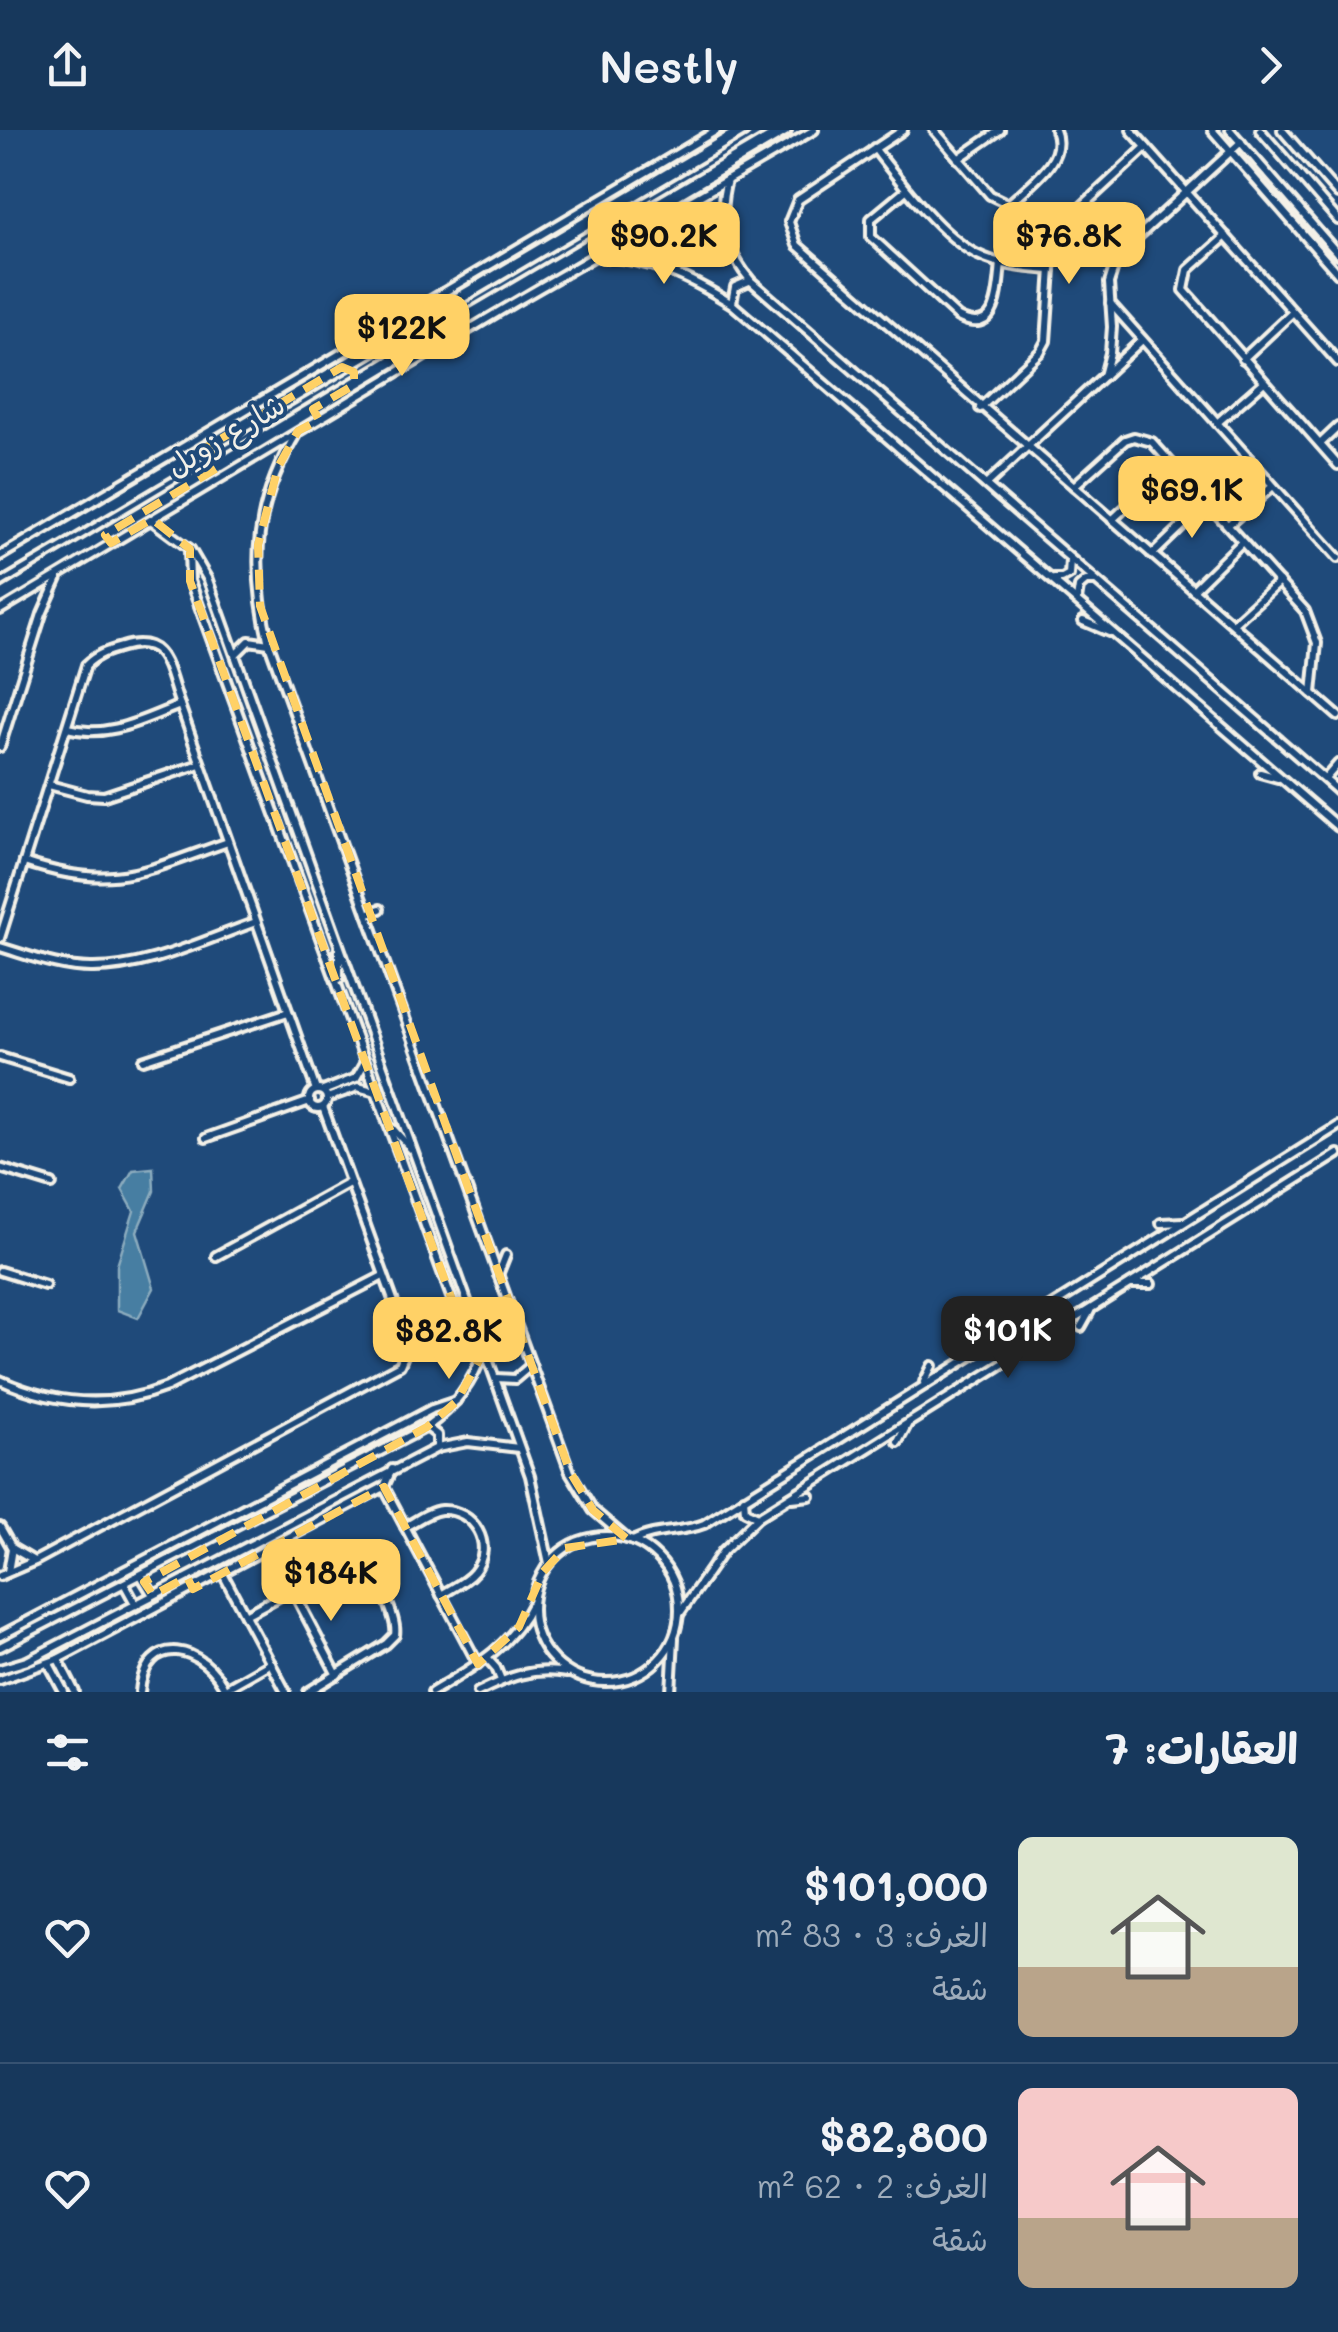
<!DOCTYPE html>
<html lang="ar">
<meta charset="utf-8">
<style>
:root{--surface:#17385c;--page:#203f62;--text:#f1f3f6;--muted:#9eacbb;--line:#365272;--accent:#ffd166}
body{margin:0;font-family:Mali,"Playpen Sans Arabic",sans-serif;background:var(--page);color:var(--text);direction:rtl;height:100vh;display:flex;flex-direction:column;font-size:38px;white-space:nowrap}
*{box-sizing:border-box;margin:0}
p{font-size:32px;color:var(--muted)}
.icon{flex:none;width:55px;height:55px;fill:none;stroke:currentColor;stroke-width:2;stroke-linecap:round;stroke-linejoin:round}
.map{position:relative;height:1562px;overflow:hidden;direction:ltr}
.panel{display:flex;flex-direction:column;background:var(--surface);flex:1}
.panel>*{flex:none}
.price{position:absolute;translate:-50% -85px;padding:0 22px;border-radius:20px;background:var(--accent);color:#111;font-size:32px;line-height:65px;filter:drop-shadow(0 2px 5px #0008)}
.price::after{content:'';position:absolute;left:50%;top:60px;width:30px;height:22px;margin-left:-15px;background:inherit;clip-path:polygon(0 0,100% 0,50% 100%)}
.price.on{background:#222;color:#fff}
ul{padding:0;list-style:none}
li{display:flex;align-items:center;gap:30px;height:250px;padding:0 40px}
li+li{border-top:2px solid var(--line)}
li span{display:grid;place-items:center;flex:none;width:280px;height:200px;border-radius:15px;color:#555}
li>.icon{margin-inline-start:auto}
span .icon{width:120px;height:120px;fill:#fffc;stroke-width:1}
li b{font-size:42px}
h2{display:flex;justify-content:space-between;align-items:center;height:120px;padding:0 40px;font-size:42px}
header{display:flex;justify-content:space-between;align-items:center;height:130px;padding:0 40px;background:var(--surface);font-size:45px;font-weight:600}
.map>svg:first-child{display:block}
</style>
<header><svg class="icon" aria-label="forward" viewBox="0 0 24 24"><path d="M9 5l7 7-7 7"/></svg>Nestly<svg class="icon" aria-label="share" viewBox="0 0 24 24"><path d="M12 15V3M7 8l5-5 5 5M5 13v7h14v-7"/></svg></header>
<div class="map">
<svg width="1338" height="1562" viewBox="0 0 1338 1562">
<rect width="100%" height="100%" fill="#1f4a7a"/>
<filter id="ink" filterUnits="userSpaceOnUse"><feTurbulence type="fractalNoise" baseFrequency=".01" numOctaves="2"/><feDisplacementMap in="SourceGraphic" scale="20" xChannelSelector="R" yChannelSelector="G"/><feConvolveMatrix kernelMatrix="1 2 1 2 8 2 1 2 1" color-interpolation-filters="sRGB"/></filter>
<g filter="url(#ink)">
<path fill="#467ea2" stroke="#8cacbe" stroke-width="2.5" d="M153 1038 154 1061 137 1101 154 1158 138 1188 117 1180V1136L134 1081 122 1059 133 1040Z"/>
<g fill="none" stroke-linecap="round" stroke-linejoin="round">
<g stroke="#f4f1e8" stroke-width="14">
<g id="minor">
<path d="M903 0 798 70 789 92 797 115 1338 586"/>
<path d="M934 0 990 65 1031 85 1062 95"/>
<path d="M1131 0 1338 232"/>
<path d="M1212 0 1338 144"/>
<path d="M1230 0 1338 124"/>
<path d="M1260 0 1338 90"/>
<path d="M1282 0 1338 64"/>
<path d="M874 18C899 50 940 105 976 124 1000 136 1026 138 1051 140"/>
<path d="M958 29 1000 0"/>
<path d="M727 50C716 89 726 121 751 151L1338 661"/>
<path d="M906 60 871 89V107L958 187C999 208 998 159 1001 133"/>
<path d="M1008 75C1028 55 1068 31 1055 0"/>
<path d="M1226 106 1188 140 1184 160 1338 335"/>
<path d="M599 127C651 129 689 147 732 174L1338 697"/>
<path d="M732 173 735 157 749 151"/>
<path d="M1110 173 1338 428"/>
<path d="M1243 229 1293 182"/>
<path d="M1104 246 1110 223 1112 197 1109 153 1118 125 1241 12"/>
<path d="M980 278 1040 222 1046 211 1052 124 1062 95 1146 17"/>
<path d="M1217 293 1264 252"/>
<path d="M298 301C254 373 250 434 269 514L570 1342 593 1380 627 1409"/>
<path d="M1320 314 1338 297"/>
<path d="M986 355 1142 210"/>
<path d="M1074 356 1125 310 1134 307 1152 312 1305 481 1317 513 1312 563"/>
<path d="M151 390 190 419 208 450 530 1346 549 1433"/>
<path d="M1112 390 1172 334"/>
<path d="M1228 395 1273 356"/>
<path d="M189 421 190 451 463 1200 471 1211 484 1215"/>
<path d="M1152 425 1207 372"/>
<path d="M0 426 717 0"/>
<path d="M1054 449H1062L1069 445 1070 430"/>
<path d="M1193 460 1242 412"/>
<path d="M1077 470 1079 457 1086 451H1095"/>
<path d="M0 480 515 172 814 0"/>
<path d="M1083 491 1109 502"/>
<path d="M1233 494 1279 452"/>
<path d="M236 524 249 511 269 514"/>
<path d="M67 598C108 609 142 590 180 575"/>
<path d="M0 617 42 484 58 448"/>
<path d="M1260 643 1278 648"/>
<path d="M1325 649 1338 634"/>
<path d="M49 655 87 665 104 666 200 634"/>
<path d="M24 732C114 762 144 741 228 712"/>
<path d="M367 784 380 779"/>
<path d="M0 808 86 535C97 524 108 521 122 517 167 503 167 541 180 575L316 960"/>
<path d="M0 817C30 826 60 838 91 838 146 839 204 810 256 792"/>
<path d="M339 817V849"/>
<path d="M0 927 69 948"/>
<path d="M143 930 288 882"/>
<circle cx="318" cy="969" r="9"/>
<path d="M323 961 356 948 364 934"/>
<path d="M327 968 358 957 376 962"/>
<path d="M393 999 411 1019"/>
<path d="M206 1008 310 971"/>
<path d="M0 1038 52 1054"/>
<path d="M1161 1093 1183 1092"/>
<path d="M216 1126 349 1053"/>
<path d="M0 1141 45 1155"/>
<path d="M498 1145 506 1125"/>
<path d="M1131 1154H1151"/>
<path d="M1081 1197 1090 1181"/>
<path d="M497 1248 515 1249 529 1237"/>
<path d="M0 1250C55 1275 111 1279 167 1257L383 1146"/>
<path d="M924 1252 932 1236"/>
<path d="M427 1297 437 1305V1318"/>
<path d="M898 1312 907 1295"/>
<path d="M384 1357 478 1534"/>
<path d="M744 1368 745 1381 758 1387"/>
<path d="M792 1368 810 1366"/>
<path d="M0 1397 12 1418 34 1431"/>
<path d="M405 1397C416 1391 429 1381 441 1380 474 1378 496 1416 474 1442 466 1452 452 1458 441 1465"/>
<circle cx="606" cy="1479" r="73"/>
<path d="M633 1411C655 1399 681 1403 704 1394L1338 996"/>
<path d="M8 1442 12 1418"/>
<path d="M223 1444 286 1562"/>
<path d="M0 1446 35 1431 400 1235 407 1218 405 1203 323 977"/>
<path d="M142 1447 153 1465"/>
<path d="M125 1455 136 1475"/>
<path d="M292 1459 337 1545"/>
<path d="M680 1483 723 1421 758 1387 1338 1024"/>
<path d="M245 1485 345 1431C352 1430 355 1429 361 1432 376 1441 398 1489 395 1505L386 1514 308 1562"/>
<path d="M0 1506 432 1279 456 1271"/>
<path d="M0 1517 427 1297C455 1277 473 1253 484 1220"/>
<path d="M487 1528 496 1538 501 1550"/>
<path d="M58 1529 75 1562"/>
<path d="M49 1534 64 1562"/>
<path d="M0 1539 27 1531 437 1318 468 1312 519 1318"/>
<path d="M0 1550 58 1529 384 1357 392 1339"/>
<path d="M225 1559 271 1533"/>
<path d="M140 1562C145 1501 205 1514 226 1562"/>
<path d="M432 1562C472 1538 511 1517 532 1474"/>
<path d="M478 1562C508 1547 532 1537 567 1543"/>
<path d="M671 1562 674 1508"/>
</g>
</g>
<g stroke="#f4f1e8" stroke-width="18">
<g id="secondary">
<path d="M0 440 743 0"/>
<path d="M0 467 389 233 785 0"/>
</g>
</g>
<use href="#minor" stroke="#1f4a7a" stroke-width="6"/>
<use href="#secondary" stroke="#1f4a7a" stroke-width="10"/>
</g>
</g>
<path fill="none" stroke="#ffd166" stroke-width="8" stroke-dasharray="20 12" stroke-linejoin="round" d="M342 237 354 242V255L313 279 319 290 298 301 278 337 258 415 260 476 570 1342 593 1380 627 1409 565 1418 543 1442 519 1497 478 1534 384 1357 193 1459 187 1447 153 1465 144 1452 427 1297 457 1271 483 1223 463 1200 190 451V419L152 389 111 413 105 405 219 337 207 317Z"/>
<g text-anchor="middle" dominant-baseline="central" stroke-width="8" stroke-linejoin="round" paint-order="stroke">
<g font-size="30" fill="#f4f1e8" stroke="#1f4a7a">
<text transform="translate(225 304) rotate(-31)">شارع زويل</text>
</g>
</g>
</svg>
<b class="price" style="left:664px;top:157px">$90.2K</b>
<b class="price" style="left:1069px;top:157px">$76.8K</b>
<b class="price" style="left:402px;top:249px">$122K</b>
<b class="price" style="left:1192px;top:411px">$69.1K</b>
<b class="price on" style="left:1008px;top:1251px">$101K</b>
<b class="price" style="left:449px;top:1252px">$82.8K</b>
<b class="price" style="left:331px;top:1494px">$184K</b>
</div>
<section class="panel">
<h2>العقارات: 7<svg class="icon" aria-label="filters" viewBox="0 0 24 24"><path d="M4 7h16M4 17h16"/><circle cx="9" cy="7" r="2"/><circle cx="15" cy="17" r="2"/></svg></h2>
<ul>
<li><span style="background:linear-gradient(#dfe7d0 65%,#b9a48a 0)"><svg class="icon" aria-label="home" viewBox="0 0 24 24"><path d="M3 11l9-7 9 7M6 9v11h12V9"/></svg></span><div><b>$101,000</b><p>الغرف: 3 · 83 m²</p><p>شقة</p></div><svg class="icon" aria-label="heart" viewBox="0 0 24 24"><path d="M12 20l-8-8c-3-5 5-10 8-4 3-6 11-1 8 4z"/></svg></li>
<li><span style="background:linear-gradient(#f6c9c9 65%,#b9a48a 0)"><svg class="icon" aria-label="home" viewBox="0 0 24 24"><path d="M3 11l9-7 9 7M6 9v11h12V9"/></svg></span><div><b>$82,800</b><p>الغرف: 2 · 62 m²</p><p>شقة</p></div><svg class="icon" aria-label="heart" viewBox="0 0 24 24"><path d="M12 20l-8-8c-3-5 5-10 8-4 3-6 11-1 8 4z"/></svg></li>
</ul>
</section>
